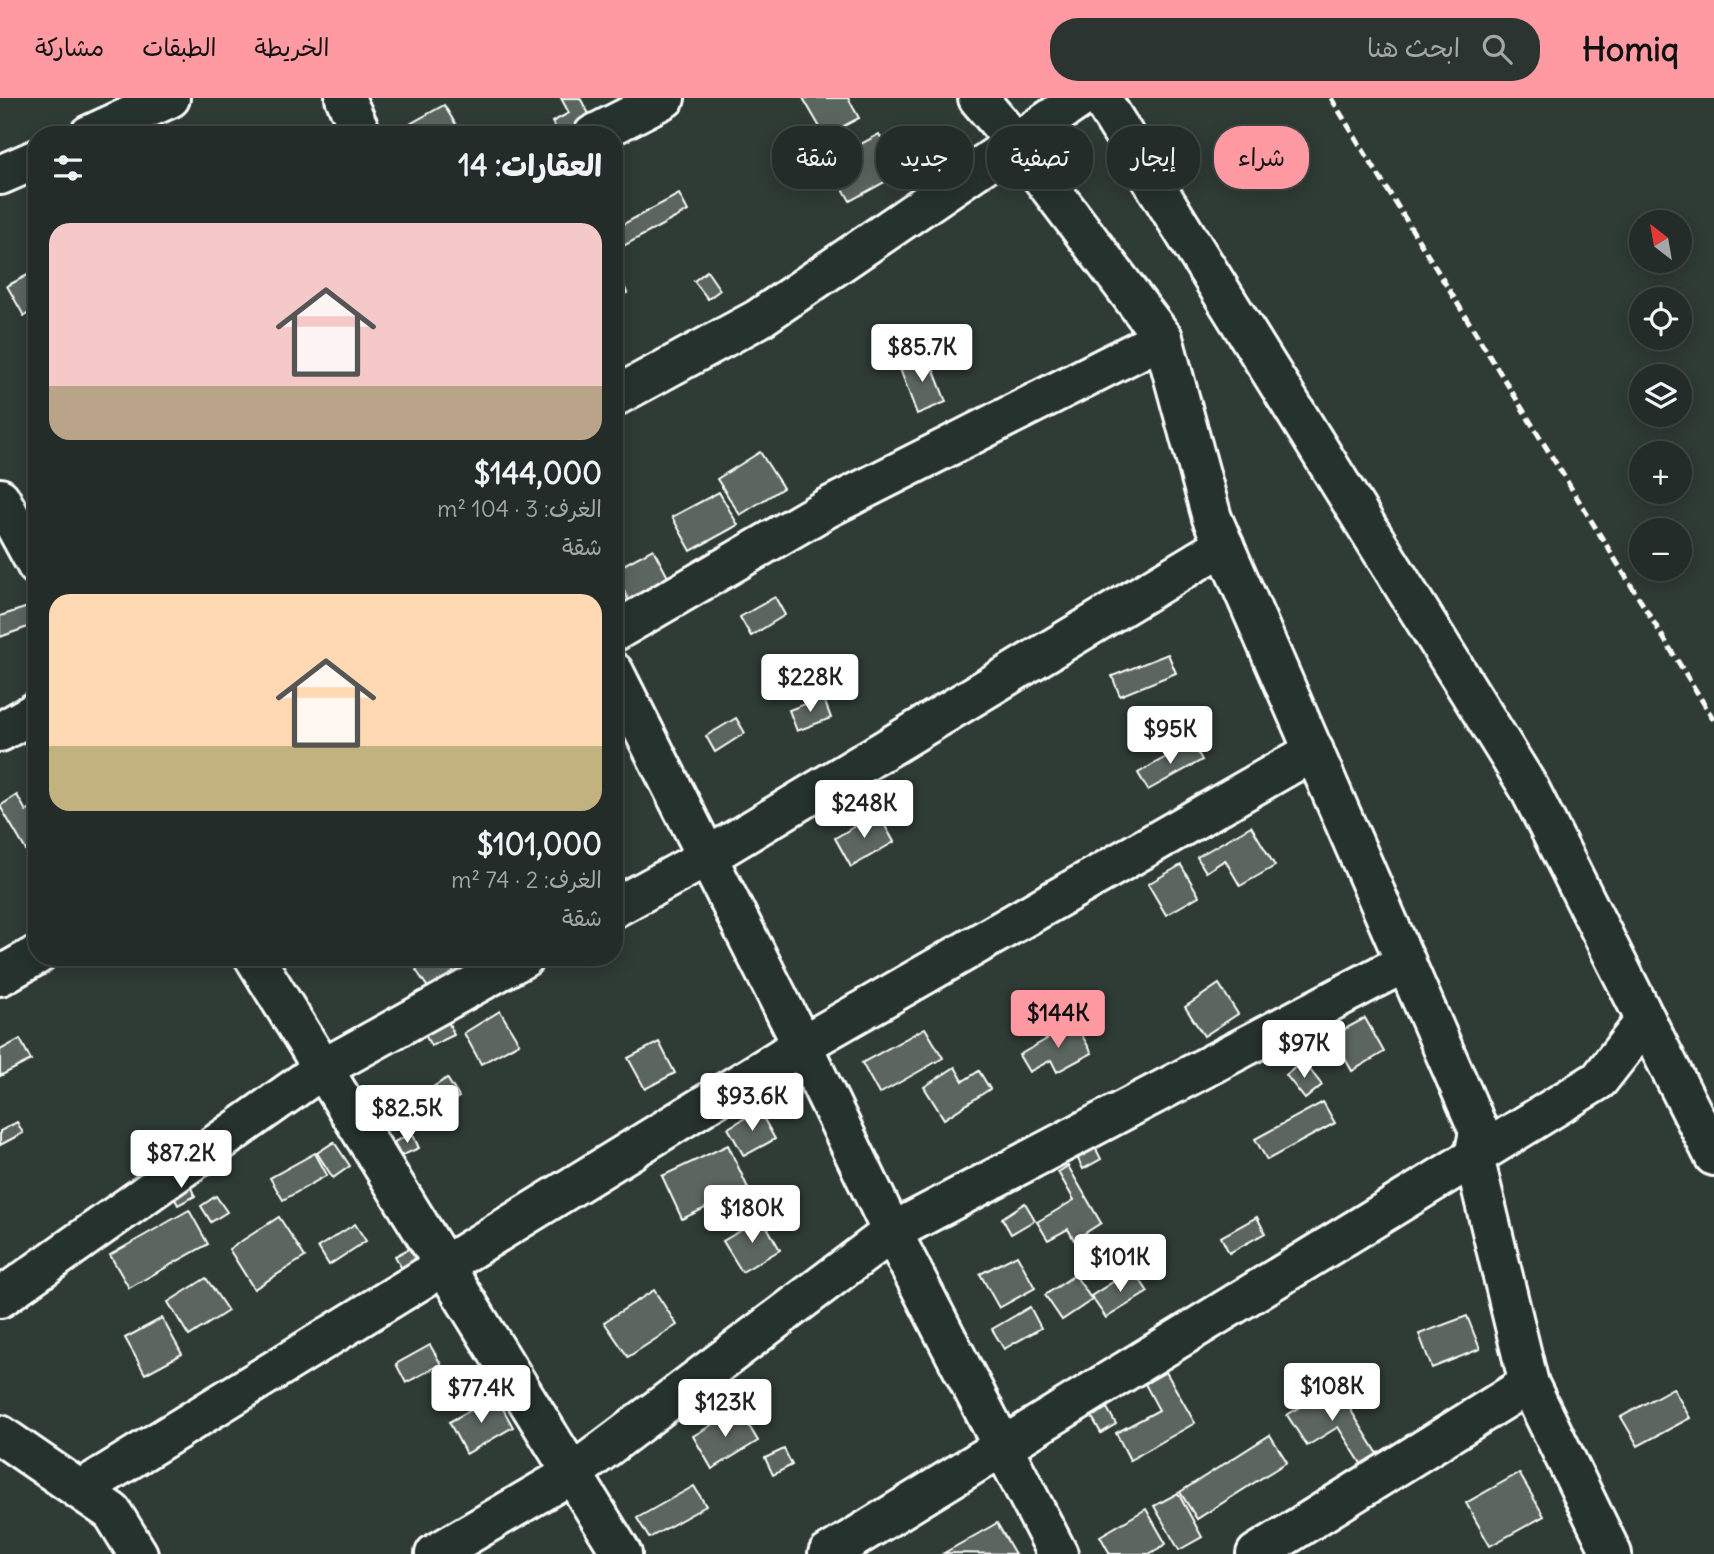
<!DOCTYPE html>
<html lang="ar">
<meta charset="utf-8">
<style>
:root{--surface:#232c28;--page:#2b3430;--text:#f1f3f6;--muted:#a3a7a8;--line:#404845;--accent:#ff9aa2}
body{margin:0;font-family:Delius,"Playpen Sans Arabic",sans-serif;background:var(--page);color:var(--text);direction:rtl;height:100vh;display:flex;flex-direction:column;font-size:26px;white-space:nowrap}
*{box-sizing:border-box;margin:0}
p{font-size:23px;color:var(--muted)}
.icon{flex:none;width:38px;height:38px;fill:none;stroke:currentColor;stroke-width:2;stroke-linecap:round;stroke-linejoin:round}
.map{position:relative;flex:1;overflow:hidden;direction:ltr}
.details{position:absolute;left:28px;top:28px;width:595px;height:840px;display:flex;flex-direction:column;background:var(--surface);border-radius:28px;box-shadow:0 4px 18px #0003,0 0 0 2px var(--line);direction:rtl}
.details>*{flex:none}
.hud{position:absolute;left:644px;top:28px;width:665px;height:63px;direction:rtl;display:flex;gap:14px}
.needle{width:46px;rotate:329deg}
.buttons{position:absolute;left:1629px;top:112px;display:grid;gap:14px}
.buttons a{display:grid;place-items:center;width:63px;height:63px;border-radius:50%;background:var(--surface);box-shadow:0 4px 18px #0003,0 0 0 2px var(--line);font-size:35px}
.price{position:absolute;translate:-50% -60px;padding:0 16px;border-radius:7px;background:#fff;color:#222;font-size:23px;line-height:46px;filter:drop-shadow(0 2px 4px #0008)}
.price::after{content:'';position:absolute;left:50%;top:42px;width:21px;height:16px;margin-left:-10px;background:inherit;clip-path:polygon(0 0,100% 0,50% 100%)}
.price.active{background:var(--accent);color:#111}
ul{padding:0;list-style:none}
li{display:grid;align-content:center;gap:14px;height:371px;padding:0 21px}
li span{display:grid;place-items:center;height:217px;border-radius:21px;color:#555}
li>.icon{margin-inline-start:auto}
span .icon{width:126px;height:126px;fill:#fffc;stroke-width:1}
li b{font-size:30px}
h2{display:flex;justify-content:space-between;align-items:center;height:84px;padding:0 21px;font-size:30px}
.pill{padding:0 24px;border-radius:28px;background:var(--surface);box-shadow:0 4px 18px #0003,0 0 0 2px var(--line);font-size:24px;line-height:63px}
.pill.active{background:var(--accent);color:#111}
header{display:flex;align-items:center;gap:42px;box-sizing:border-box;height:98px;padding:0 35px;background:var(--accent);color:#111}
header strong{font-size:33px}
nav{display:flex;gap:38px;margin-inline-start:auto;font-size:24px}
.search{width:490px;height:63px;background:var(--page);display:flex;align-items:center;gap:18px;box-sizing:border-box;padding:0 24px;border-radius:28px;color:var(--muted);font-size:26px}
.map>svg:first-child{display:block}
</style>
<header>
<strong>Homiq</strong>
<div class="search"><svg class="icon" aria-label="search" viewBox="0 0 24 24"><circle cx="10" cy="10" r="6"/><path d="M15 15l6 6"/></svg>ابحث هنا</div>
<nav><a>الخريطة</a><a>الطبقات</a><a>مشاركة</a></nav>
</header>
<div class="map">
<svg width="1714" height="1456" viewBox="0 0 1714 1456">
<rect width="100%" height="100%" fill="#2f3b35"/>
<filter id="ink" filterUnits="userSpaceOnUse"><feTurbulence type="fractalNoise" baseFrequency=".0143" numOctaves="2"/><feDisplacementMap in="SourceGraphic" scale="14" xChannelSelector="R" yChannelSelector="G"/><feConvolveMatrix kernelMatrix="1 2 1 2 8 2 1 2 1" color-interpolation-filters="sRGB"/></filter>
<g filter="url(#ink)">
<g fill="#5b6661" stroke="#fff" stroke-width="2">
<path d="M561 0H580L593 23 569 37H559L552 24 569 15Z"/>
<path d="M803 0H848L859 20 825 38Z"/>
<path d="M444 7 461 35 416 37 410 26Z"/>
<path d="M879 36 901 75 850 103 828 64Z"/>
<path d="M679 96 688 113 616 152 614 131Z"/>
<path d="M614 163 627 195 614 200Z"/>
<path d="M37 172V211L24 218 7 188Z"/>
<path d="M707 173 720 192 708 201 694 183Z"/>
<path d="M928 257 946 304 917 316 899 268Z"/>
<path d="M760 354 783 390 740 417 717 381Z"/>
<path d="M719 394 738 427 691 453 672 419Z"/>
<path d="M653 451 676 494 635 516 614 472Z"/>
<path d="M775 499 785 517 751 538 740 519Z"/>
<path d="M31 508 36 526 0 539V518Z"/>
<path d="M1168 556 1176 575 1120 598 1112 578Z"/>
<path d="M823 599 831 620 797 633 789 612Z"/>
<path d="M736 620 745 635 715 654 706 638Z"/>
<path d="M1192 644 1202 662 1148 692 1138 675Z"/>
<path d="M17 697 26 713 37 706V748L27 754 0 708Z"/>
<path d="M878 715 894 744 851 769 835 740Z"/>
<path d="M1251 728 1275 768 1240 788 1225 762 1206 774 1197 759Z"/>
<path d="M1181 767 1199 798 1166 817 1148 786Z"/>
<path d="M435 859H444L456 877 431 894 416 872Z"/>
<path d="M1219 886 1238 916 1204 938 1185 909Z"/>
<path d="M500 913 519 945 481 966 464 935Z"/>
<path d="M1365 920 1384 954 1352 973 1332 938Z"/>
<path d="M448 923 454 937 431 948 424 935Z"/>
<path d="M1075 925 1092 955 1057 974 1051 962 1029 974 1019 957Z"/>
<path d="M925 930 943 960 879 996 862 965Z"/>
<path d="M20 941 31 962 0 978V952Z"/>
<path d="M659 944 675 975 645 991 628 960Z"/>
<path d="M1303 963 1322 987 1305 1001 1286 977Z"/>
<path d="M955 969 963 983 979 973 990 991 944 1021 924 989Z"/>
<path d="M447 980 459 999 407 1033 395 1014Z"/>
<path d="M1323 1004 1335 1025 1267 1062 1255 1041Z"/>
<path d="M759 1012 775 1041 744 1058 728 1030Z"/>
<path d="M17 1024 23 1035 0 1047V1033Z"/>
<path d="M412 1035 419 1050 401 1058 394 1044Z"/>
<path d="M1090 1039 1101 1061 1083 1071 1072 1049Z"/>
<path d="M334 1044 350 1068 333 1080 317 1055Z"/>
<path d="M728 1047 748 1090 682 1121 662 1078Z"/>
<path d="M315 1055 327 1077 283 1102 270 1080Z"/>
<path d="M1068 1068 1101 1125 1074 1142 1068 1131 1048 1142 1037 1124 1074 1102 1058 1074Z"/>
<path d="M185 1078 195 1098 178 1107 167 1086Z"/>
<path d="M216 1098 227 1114 211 1124 201 1108Z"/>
<path d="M1025 1105 1035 1122 1011 1136 1002 1120Z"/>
<path d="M189 1112 208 1146 129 1190 110 1157Z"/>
<path d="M279 1119 305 1159 254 1191 229 1151Z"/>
<path d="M1257 1119 1265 1135 1229 1155 1221 1139Z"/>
<path d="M762 1120 780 1152 742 1174 723 1143Z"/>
<path d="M355 1126 366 1143 329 1167 318 1149Z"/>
<path d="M412 1149 421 1166 404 1175 395 1158Z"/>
<path d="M1017 1157 1035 1190 999 1210 980 1176Z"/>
<path d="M1133 1171 1148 1194 1106 1220 1091 1198Z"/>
<path d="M1075 1177 1092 1202 1062 1222 1045 1197Z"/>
<path d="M206 1180 228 1213 189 1238 168 1204Z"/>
<path d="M654 1192 677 1227 628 1259 604 1224Z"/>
<path d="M1030 1209 1041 1230 1004 1251 992 1231Z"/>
<path d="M1467 1218 1480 1251 1432 1270 1419 1236Z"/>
<path d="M162 1220 182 1256 145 1276 125 1240Z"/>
<path d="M430 1247 441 1266 406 1285 396 1266Z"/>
<path d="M1166 1274 1195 1325 1130 1362 1116 1335 1159 1312 1145 1286Z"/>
<path d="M1335 1287 1378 1356 1362 1367 1338 1329 1307 1348 1287 1317Z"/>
<path d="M1673 1290 1690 1320 1638 1348 1621 1319Z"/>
<path d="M496 1298 513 1329 466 1356 449 1324Z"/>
<path d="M1107 1310 1116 1326 1101 1335 1092 1319Z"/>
<path d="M739 1311 758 1343 712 1371 693 1338Z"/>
<path d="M1270 1337 1287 1364 1197 1421 1180 1394Z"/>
<path d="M784 1351 792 1367 773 1377 765 1360Z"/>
<path d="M1519 1375 1544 1418 1490 1448 1466 1405Z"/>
<path d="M694 1388 706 1408 649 1440 637 1420Z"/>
<path d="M1178 1395 1202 1439 1179 1452 1154 1408Z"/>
<path d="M1146 1411 1166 1446 1149 1456H1110L1100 1438Z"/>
<path d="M997 1425 1015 1456 944 1455Z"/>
</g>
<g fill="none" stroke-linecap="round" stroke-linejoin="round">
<g stroke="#fff" stroke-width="44">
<g id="minor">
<path d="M345 0 362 37"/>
<path d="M978 0 1016 45 1163 240 1212 420 1479 1033 1474 1059 1529 1286 1612 1456"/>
<path d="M89 37 170 0"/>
<path d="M593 37 665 0"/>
<path d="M0 77 37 61"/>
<path d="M614 299 758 221 1081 0"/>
<path d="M0 400 37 468"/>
<path d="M614 534 827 410 1163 240"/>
<path d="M614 574 802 947 892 1134 1058 1456"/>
<path d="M0 634 37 613"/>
<path d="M614 810 707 759 1224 447"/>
<path d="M254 859 622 1456"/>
<path d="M0 878 37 857"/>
<path d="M0 1200 322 971 525 859"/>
<path d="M0 1337 112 1414 138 1456"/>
<path d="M80 1392 802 947 1314 653"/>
<path d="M435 1456 573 1375 892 1134 1406 864"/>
<path d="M828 1456 1599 982 1646 922"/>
<path d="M1256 1456 1529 1286"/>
</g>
</g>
<g stroke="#fff" stroke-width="44">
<path id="major" d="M1101 0 1529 690 1714 1058"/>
</g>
<use href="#minor" stroke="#26332d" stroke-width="38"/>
<use href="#major" stroke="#26332d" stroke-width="38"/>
<path stroke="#fff" stroke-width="5" stroke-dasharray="10 5" stroke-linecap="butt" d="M1331 0 1714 622"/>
</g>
</g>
</svg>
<div class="buttons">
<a><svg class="needle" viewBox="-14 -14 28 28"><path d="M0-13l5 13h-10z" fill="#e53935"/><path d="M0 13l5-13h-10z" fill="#a3a7a8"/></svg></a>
<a><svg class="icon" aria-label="locate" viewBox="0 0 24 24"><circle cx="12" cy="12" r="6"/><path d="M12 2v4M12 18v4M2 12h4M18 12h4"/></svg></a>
<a><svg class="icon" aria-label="layers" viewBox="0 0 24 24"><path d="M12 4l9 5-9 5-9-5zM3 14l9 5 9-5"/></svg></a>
<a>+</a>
<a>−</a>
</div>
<b class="price" style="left:922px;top:286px">$85.7K</b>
<b class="price" style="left:810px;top:616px">$228K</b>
<b class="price" style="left:1170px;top:668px">$95K</b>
<b class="price" style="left:864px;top:742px">$248K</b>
<b class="price active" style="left:1058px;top:952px">$144K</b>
<b class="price" style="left:1304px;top:982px">$97K</b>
<b class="price" style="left:752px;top:1035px">$93.6K</b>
<b class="price" style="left:407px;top:1047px">$82.5K</b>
<b class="price" style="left:181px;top:1092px">$87.2K</b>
<b class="price" style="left:752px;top:1147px">$180K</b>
<b class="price" style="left:1120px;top:1196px">$101K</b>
<b class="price" style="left:1332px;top:1325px">$108K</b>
<b class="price" style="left:481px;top:1327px">$77.4K</b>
<b class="price" style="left:725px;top:1341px">$123K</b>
<div class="hud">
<a class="pill active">شراء</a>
<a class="pill">إيجار</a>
<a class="pill">تصفية</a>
<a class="pill">جديد</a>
<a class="pill">شقة</a>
</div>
<section class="details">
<h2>العقارات: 14<svg class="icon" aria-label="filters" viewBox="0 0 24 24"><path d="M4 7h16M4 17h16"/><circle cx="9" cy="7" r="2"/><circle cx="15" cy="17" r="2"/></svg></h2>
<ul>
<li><span style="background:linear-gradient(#f6c9c9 75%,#b9a48a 0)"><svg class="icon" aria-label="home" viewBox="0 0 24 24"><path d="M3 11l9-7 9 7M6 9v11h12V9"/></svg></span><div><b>$144,000</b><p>الغرف: 3 · 104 m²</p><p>شقة</p></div></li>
<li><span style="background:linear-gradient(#ffd9b3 70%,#c2b280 0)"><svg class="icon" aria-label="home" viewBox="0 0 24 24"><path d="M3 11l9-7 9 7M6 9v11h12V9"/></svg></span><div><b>$101,000</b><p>الغرف: 2 · 74 m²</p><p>شقة</p></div></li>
</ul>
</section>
</div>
